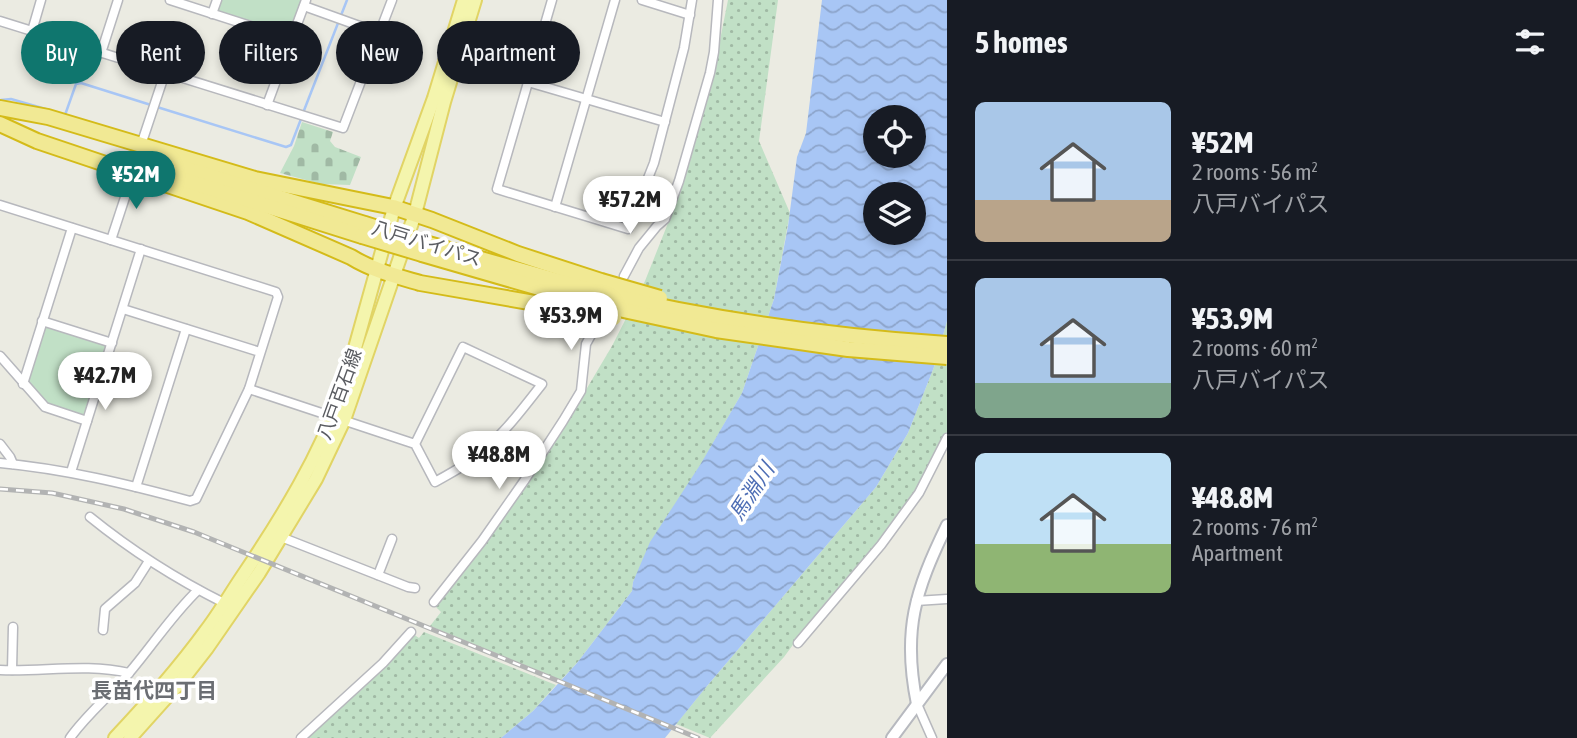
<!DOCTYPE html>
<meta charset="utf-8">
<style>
:root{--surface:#171b24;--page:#20242c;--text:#f1f3f6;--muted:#9ea1a6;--line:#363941;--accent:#0f766e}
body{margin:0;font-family:"Asap Condensed","Noto Sans JP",sans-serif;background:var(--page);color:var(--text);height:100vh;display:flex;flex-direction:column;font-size:26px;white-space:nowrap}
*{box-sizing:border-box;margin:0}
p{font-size:23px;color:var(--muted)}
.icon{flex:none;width:38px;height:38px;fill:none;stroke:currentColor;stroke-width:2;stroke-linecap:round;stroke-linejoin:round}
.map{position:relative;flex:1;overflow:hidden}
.drawer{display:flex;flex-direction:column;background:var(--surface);width:630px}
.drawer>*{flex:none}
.guide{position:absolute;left:21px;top:21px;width:665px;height:63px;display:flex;gap:14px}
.tools{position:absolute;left:863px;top:105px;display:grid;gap:14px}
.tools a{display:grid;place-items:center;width:63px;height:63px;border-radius:50%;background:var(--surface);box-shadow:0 4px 10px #0003;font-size:35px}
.price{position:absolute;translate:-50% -60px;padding:0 16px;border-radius:24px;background:#fff;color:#222;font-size:23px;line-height:46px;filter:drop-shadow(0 2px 4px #0008)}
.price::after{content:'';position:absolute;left:50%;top:42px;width:21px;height:16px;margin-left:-10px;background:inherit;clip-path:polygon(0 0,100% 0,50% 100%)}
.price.selected{background:var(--accent);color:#fff}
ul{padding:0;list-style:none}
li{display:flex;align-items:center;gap:21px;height:175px;padding:0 28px}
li+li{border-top:2px solid var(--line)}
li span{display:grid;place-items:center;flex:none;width:196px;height:140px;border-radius:10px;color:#555}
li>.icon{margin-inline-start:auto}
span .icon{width:84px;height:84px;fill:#fffc;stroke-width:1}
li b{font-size:30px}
h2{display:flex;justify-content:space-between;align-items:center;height:84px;padding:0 28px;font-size:30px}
.chip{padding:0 24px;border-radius:32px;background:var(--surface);box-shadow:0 4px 10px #0003;font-size:24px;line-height:63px}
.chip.selected{background:var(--accent);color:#fff}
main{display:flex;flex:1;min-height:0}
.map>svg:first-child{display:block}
</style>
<main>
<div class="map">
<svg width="947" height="738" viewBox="0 0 947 738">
<defs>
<pattern id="grass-dots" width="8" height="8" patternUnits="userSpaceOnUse" patternTransform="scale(1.75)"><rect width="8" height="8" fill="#c1e0c6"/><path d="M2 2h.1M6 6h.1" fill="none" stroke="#a0b9a4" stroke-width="1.8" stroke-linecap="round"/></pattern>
<pattern id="cemetery-stones" width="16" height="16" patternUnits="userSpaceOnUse" patternTransform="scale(1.75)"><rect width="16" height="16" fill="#c1e0c6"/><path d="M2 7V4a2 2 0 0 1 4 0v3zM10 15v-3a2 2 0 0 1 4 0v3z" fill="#a0b9a4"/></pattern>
<pattern id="water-waves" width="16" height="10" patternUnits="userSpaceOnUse" patternTransform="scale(1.75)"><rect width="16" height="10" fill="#a8c6f5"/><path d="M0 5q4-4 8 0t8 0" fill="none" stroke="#8ca4ca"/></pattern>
</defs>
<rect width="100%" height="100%" fill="#ebebe2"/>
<g fill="url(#grass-dots)">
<path d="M728 0H778L759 141 790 213 774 299 742 393 633 582 632 591 577 663 561 680 430 626 441 612 436 607 485 544 549 452 612 346 645 281 674 208 702 120 712 80Z"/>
<path d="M947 321V432L916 492 879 543 795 642 784 657 710 738 676 724 707 686 876 487 908 433 934 367Z"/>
<path d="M424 632 556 685 533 711 501 738H307L384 666 413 634 419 638Z"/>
</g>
<path fill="url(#cemetery-stones)" d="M302 122 333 132 330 141 335 147 361 157 350 185 321 184 280 173 294 146Z"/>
<g fill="#c1e0c6">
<path d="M220 0H302L289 34 217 11Z"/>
<path d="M44 326 107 345 84 417 45 404 27 384Z"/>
</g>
<path fill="url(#water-waves)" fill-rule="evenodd" d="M822 0H947V321L934 367 908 433 876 487 707 686 665 738H501L533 711 577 663 632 591 633 582 650 542 700 465 742 393 774 299 788 226 797 157 806 133ZM875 117H914V156H875ZM875 194H914V233H875Z"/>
<path fill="#ebebe2" d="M557 679 677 728 675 730 555 682Z"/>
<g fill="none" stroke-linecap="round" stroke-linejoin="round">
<g stroke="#a8c6f5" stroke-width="2.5">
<path d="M0 104 1 100 11 99 49 110"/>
<path d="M157 107 286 147 291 145 301 119"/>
<path d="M303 113 347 0"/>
<path d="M65 115 76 84 81 83 151 105"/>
</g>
<g stroke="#b7b8bd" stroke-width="11">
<g id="street">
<path d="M170 0 291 39"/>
<path d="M552 0 497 189 628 229 654 163 684 48 692 0"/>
<path d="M642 0 690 15"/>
<path d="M304 6 379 33"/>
<path d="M212 14 217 0"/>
<path d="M0 21 343 128 392 0"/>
<path d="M32 31 41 0"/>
<path d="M101 53 118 0"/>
<path d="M528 82 665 122"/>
<path d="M267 105 306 0"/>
<path d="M141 145 165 73"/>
<path d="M0 205 276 292 278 297 249 389 196 499 190 501C127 484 65 469 0 463"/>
<path d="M555 207 615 0"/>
<path d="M111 240 133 173"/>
<path d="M624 276 639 248 657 226 665 219 679 181 710 73 714 52 718 0"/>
<path d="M123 309 260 352"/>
<path d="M42 321 112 343"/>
<path d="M0 356 45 407 87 421"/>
<path d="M23 384 72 228"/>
<path d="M249 389 415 444 463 347 542 384C521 411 500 439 473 459 461 468 447 475 435 482L415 444"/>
<path d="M0 444 10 457 13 464"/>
<path d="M71 472 141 249"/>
<path d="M136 487 186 329"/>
<path d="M90 517C132 551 176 579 224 603"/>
<path d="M281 537 408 587 415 588"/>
<path d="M378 575 392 539"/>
<path d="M916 601 947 599"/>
<path d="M434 602 482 541 524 481 563 421 581 391 586 344 596 326"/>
<path d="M103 630 105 609 135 583 149 561"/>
<path d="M798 643 881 545 919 493 947 438"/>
<path d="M0 670C43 672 87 663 129 673"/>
<path d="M12 670 13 627"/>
<path d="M917 704 932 738"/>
<path d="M70 738C87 714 110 696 129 673 152 646 172 615 198 590"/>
<path d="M301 738 383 663 411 632"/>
</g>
</g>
<g stroke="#b7b9bf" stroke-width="14">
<g id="secondary">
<path d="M917 704C902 631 915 591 947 525"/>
<path d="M892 738 947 664"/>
</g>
</g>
<g stroke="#e1d465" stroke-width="16">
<g id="primary">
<path d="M115 738C147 704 178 669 205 632 219 614 231 593 244 574 283 516 319 457 343 391L394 208 434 98 464 0"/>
<path d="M130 738 182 680 207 648 259 573 316 479 344 420 415 214 444 102 475 0"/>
</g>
</g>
<g stroke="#d4bb19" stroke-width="18">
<g id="highway">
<path d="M0 108 48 117 255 179 393 207 432 220 518 254 601 281"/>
<path d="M0 124 37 141 248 212 351 257C372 270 396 276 420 283L586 312"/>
<path d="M151 158 365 224"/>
<path d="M153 170 362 236"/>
<path d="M425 243 596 292"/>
<path d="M422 254 591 303"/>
</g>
</g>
<use href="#street" stroke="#fff" stroke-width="8"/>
<use href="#secondary" stroke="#fff" stroke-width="10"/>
<use href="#primary" stroke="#f4f5ad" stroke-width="12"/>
<use href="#highway" stroke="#f1e994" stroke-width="14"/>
<g stroke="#b2b3b3" stroke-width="5">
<path id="rail" d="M0 489 52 493 124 509 194 532 698 738"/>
</g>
<use href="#rail" stroke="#fff" stroke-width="2.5" stroke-dasharray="8" stroke-linecap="butt"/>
<g stroke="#d4bb19" stroke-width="18" stroke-linecap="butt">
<g id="highway-bridge">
<path d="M365 224 425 243"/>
<path d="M362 236 422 254"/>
<path d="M601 281 660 298"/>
<path d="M596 292C711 320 828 336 947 344"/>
<path d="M591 303 716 330 848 349 947 357"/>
<path d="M586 312 614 318"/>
</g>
</g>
<use href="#highway-bridge" stroke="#f1e994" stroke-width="14"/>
</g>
<g text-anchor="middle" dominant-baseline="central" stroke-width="7" stroke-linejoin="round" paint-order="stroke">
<g font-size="19" fill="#5a5c61" stroke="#fff">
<text transform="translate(427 243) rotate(17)">八戸バイパス</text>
<text transform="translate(339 394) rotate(-70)">八戸百石線</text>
</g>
<g font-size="21" font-style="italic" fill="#4e6eb5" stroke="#fff">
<text transform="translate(751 491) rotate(-57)">馬淵川</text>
</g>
<g font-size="21" font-weight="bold" fill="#6b6e73" stroke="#fff">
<text x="154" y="690">長苗代四丁目</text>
</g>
</g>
</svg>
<div class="tools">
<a><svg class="icon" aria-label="locate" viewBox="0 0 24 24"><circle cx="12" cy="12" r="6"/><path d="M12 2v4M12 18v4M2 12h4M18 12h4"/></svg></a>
<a><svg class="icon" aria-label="layers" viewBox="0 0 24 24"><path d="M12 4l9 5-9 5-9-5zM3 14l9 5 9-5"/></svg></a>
</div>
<b class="price selected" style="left:136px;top:211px">¥52M</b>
<b class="price" style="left:630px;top:236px">¥57.2M</b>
<b class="price" style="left:571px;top:352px">¥53.9M</b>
<b class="price" style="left:105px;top:412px">¥42.7M</b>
<b class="price" style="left:499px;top:491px">¥48.8M</b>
<div class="guide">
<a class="chip selected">Buy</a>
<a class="chip">Rent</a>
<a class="chip">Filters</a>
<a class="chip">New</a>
<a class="chip">Apartment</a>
</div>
</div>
<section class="drawer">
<h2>5 homes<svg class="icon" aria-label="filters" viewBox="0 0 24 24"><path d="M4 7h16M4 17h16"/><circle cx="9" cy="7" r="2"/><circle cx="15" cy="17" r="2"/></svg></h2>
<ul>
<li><span style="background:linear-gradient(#a9c7e8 70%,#b9a48a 0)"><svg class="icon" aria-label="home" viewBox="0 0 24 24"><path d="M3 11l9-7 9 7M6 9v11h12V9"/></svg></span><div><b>¥52M</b><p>2 rooms · 56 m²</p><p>八戸バイパス</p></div></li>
<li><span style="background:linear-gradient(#a9c7e8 75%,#7fa58c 0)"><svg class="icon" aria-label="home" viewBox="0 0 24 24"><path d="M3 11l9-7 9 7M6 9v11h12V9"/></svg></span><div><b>¥53.9M</b><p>2 rooms · 60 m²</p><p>八戸バイパス</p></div></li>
<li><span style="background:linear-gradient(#bfe0f5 65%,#8fb573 0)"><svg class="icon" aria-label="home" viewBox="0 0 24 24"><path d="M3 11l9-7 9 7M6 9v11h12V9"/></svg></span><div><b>¥48.8M</b><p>2 rooms · 76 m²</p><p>Apartment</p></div></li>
</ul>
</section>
</main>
